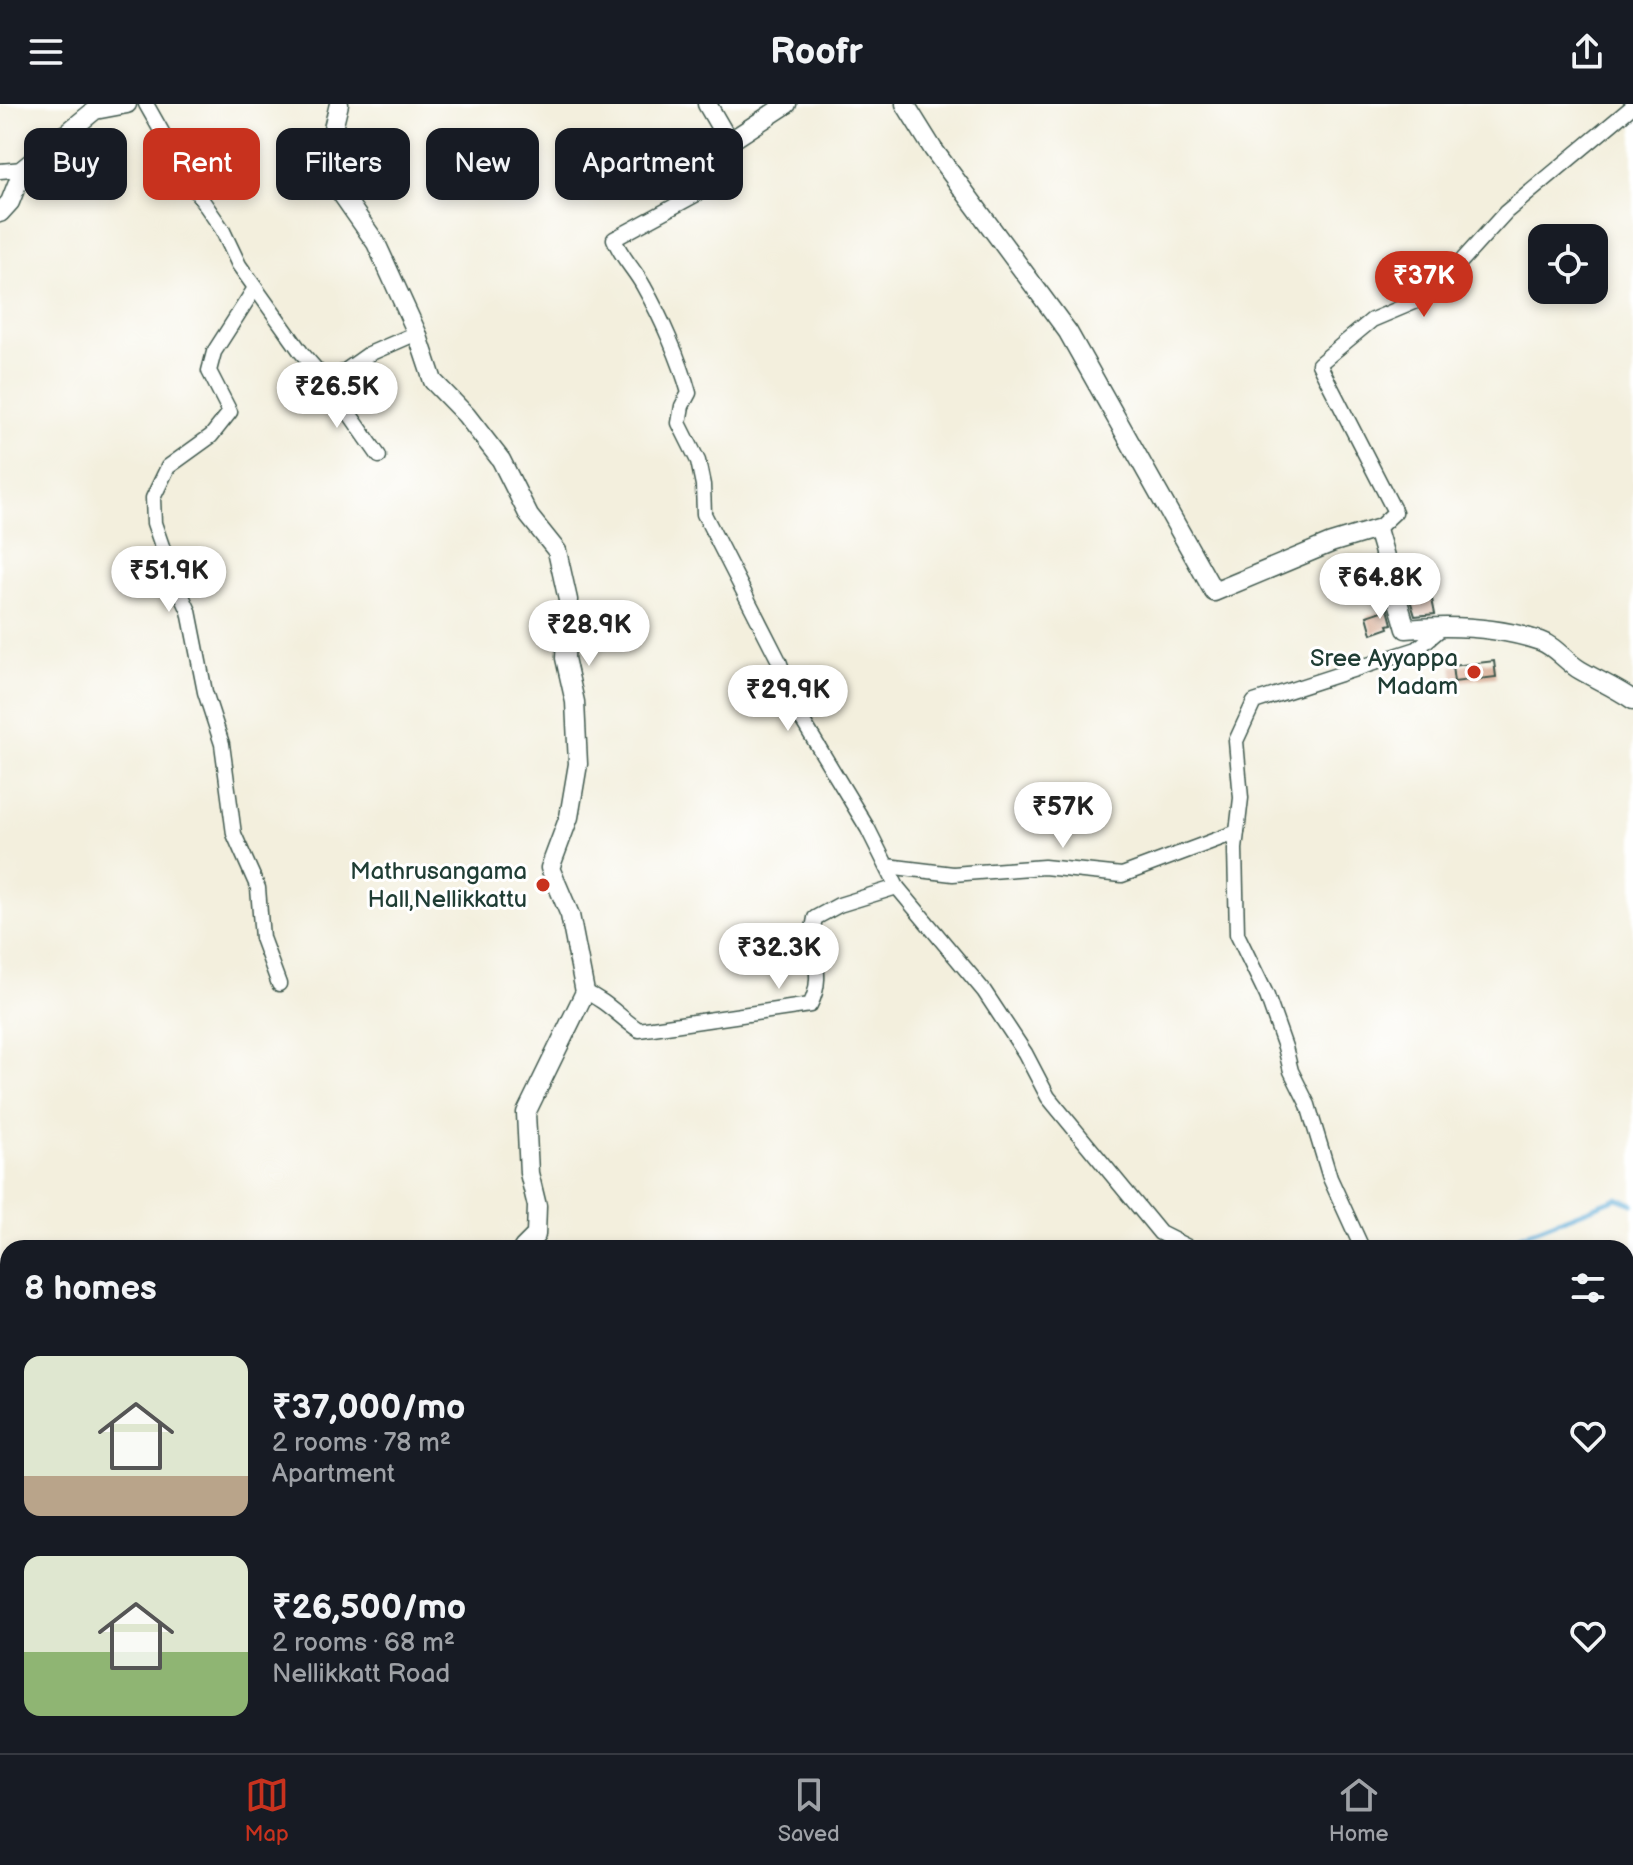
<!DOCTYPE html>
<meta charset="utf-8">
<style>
:root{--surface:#171b24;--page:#242831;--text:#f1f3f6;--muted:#9ea1a6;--line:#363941;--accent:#c8321e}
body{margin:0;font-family:"Balsamiq Sans",sans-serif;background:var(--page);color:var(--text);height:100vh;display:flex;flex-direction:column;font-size:30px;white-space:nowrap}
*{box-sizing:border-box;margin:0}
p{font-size:26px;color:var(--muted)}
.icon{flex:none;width:44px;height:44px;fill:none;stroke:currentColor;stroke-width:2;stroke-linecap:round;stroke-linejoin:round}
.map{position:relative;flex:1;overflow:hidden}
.sheet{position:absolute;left:0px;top:1136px;width:1634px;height:514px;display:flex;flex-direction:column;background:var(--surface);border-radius:24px 24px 0 0;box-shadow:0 4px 12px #0003}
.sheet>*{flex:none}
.banner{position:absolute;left:24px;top:24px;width:800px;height:72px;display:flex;gap:16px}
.fabs{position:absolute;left:1528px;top:120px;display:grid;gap:16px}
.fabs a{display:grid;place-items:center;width:80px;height:80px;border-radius:16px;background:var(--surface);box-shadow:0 4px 12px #0003;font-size:40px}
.price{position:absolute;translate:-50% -68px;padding:0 18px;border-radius:28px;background:#fff;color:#222;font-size:26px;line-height:52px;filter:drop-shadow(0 2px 4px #0008)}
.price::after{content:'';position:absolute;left:50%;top:48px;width:24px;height:18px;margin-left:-12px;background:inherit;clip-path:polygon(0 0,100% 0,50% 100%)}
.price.on{background:var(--accent);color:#fff}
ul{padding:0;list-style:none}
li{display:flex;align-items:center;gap:24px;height:200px;padding:0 24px}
li span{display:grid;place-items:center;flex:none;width:224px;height:160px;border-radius:16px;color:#555}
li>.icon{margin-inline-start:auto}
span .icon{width:96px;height:96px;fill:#fffc;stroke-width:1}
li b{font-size:34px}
h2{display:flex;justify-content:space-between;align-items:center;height:96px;padding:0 24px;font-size:34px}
.chip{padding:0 28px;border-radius:16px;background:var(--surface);box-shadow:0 4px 12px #0003;font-size:28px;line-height:72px}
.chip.on{background:var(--accent);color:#fff}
header{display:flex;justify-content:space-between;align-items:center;height:104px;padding:0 24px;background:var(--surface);font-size:36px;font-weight:800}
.tab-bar{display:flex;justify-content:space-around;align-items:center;height:112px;border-top:2px solid var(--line);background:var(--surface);font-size:22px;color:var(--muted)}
.tab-bar a{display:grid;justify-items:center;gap:4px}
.tab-bar .on{color:var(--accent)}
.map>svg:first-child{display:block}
</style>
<header><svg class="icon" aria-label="menu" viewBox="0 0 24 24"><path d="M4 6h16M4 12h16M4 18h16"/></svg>Roofr<svg class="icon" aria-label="share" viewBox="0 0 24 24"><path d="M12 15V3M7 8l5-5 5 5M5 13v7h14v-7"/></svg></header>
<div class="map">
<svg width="1633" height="1649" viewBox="0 0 1633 1649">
<rect width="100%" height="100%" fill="#fff"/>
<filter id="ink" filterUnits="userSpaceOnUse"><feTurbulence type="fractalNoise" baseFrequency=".0125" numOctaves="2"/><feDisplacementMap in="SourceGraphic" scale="16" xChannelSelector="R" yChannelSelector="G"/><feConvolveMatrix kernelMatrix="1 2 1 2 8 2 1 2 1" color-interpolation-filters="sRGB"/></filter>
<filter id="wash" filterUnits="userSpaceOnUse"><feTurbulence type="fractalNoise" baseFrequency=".006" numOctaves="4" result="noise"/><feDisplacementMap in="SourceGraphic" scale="32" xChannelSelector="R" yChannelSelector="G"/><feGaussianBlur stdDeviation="1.8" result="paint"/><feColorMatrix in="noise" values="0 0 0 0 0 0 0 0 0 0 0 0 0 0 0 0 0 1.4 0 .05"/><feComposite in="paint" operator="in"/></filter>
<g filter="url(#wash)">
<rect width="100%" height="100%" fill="#f3efdd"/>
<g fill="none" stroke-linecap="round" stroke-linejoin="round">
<g stroke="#5babd5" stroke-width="5">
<path d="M1489 1144 1617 1094 1633 1100"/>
<path d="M0 1591 8 1589"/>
</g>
</g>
<g id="blocks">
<g fill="#d4a58a">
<path d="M1427 471 1435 510 1415 512 1404 476Z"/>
<path d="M1388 505 1392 520 1388 521 1389 524 1372 530 1367 512Z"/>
<path d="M1494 557 1496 573 1454 578 1452 562Z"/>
</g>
</g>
</g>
<g filter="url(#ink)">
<use href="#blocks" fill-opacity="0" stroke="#3f584d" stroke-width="2"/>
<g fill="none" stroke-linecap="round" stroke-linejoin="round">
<g stroke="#3f584d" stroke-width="17">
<g id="minor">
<path d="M146 0 193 83 222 125 239 161 301 248 328 279 369 250 417 229"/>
<path d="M0 67 23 65"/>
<path d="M706 85 614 135C621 153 635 166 644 183 661 213 680 256 689 289L682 302 679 319 698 357 703 381 704 410 779 557 798 609 868 725 897 783 984 887 1025 949 1048 993 1160 1129 1190 1144"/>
<path d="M255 184 214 248 209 267 230 308 211 332 168 363 153 394 154 419 171 468 189 507 205 588 222 640 234 730 258 784 262 834 279 880"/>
<path d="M328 279 379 352"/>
<path d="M1377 425 1395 408 1319 260 1372 216 1417 197 1457 162 1506 108 1633 2"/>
<path d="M887 762 953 770 1044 763 1122 771 1237 728"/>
<path d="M585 888C607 897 619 913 639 926L810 901C827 869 807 844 815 814L839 801 897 783"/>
<path d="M1362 1144 1330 1074 1308 1001 1291 967 1285 943 1267 892 1237 830 1235 745 1241 694 1236 637 1254 598 1417 545 1444 522"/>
<path d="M0 1466 8 1515"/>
<path d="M29 1642 30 1649"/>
<path d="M623 1642 626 1649"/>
<path d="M1042 1642 1046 1649"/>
<path d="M1337 1642 1338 1649"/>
<path d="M584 1649 594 1642"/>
<path d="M832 1649 848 1642"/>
</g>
</g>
<g stroke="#3f584d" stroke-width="21">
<g id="tertiary">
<path d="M339 0 329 41 339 86 376 139 417 229 433 277 466 311 501 356 529 412 557 447 568 496 565 554 575 598 578 660 569 713 550 764 570 811 585 888 526 1009 529 1069 537 1102 536 1131 523 1144"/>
<path d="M707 0 729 38 787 0"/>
<path d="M905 0 933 45 1068 228 1214 488 1331 439 1377 425 1406 525C1450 521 1498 523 1540 537 1555 542 1566 558 1580 566 1597 576 1616 584 1633 596"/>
<path d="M0 109 10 98 23 65 95 6 127 0"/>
<path d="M0 1194 8 1193"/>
<path d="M425 1642 427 1649"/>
</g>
</g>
<use href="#minor" stroke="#fff" stroke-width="14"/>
<use href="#tertiary" stroke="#fff" stroke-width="18"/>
</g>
</g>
<g fill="#c8321e" stroke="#fff" stroke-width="3">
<circle cx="1474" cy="568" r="8"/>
<circle cx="543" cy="781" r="8"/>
</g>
<g text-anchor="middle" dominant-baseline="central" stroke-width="6" stroke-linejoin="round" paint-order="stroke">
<g font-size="24" fill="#1f3d34" stroke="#fff" text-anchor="end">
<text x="1458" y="554">Sree Ayyappa<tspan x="1458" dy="28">Madam</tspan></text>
<text x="527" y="767">Mathrusangama<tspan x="527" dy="28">Hall,Nellikkattu</tspan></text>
</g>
</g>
</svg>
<div class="fabs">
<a><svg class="icon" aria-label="locate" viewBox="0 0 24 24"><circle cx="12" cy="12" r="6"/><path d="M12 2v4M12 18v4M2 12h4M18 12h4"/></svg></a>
</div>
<b class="price on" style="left:1424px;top:215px">₹37K</b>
<b class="price" style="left:337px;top:326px">₹26.5K</b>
<b class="price" style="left:169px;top:510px">₹51.9K</b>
<b class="price" style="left:1380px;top:517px">₹64.8K</b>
<b class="price" style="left:589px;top:564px">₹28.9K</b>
<b class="price" style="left:788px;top:629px">₹29.9K</b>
<b class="price" style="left:1063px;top:746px">₹57K</b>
<b class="price" style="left:779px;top:887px">₹32.3K</b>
<div class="banner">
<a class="chip">Buy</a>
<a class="chip on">Rent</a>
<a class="chip">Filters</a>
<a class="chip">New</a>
<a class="chip">Apartment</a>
</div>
<section class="sheet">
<h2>8 homes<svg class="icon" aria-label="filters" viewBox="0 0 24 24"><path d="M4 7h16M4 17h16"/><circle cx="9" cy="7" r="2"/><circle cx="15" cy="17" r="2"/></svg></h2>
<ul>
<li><span style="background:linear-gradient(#dfe7d0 75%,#b9a48a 0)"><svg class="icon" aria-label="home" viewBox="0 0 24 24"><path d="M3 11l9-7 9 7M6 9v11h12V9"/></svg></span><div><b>₹37,000/mo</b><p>2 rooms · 78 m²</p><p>Apartment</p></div><svg class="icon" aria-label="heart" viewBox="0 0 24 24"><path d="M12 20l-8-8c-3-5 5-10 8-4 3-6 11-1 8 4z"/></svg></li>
<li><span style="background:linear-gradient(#dfe7d0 60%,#8fb573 0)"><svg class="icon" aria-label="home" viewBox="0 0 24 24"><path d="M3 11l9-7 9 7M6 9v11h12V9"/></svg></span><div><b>₹26,500/mo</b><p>2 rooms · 68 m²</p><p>Nellikkatt Road</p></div><svg class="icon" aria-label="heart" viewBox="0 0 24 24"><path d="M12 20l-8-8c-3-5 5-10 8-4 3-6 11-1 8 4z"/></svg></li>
</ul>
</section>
</div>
<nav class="tab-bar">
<a class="on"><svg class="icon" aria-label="map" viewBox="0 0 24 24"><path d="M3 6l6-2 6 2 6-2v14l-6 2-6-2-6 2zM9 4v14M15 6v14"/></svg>Map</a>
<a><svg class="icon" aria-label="saved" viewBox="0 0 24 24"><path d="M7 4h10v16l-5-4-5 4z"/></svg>Saved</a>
<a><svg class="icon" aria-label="home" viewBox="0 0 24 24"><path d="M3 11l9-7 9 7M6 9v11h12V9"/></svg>Home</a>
</nav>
